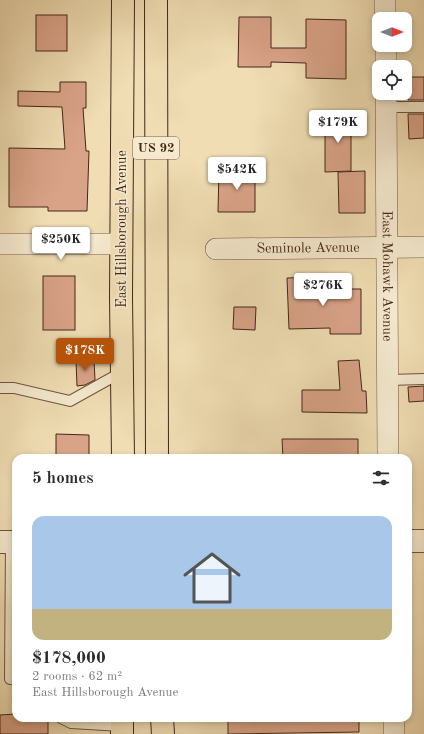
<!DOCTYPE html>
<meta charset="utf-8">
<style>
:root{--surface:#fff;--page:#f7f7f7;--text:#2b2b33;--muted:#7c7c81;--accent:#b45309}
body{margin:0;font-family:"Old Standard TT",serif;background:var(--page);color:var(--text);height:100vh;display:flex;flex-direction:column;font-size:15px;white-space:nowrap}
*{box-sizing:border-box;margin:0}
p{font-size:13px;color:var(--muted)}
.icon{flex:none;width:22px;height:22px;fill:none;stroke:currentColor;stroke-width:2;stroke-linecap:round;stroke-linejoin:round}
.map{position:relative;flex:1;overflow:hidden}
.drawer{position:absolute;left:12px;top:454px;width:400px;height:268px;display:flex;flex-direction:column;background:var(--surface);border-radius:12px;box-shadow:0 2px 6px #0003}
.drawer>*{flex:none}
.needle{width:26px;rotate:90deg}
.controls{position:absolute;left:372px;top:12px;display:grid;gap:8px}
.controls a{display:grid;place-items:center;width:40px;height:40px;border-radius:8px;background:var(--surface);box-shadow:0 2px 6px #0003;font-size:20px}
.price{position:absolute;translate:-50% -34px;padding:0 9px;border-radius:4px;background:#fff;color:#222;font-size:13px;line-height:26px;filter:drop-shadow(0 1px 2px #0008)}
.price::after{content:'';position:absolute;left:50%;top:24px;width:12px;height:9px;margin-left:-6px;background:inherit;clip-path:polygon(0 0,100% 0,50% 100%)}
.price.on{background:var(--accent);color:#fff}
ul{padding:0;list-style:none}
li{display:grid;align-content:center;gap:8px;height:212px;padding:0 20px}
li span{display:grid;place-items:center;height:124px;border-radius:12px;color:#555}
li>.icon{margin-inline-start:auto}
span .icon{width:72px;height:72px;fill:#fffc;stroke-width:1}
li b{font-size:17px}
h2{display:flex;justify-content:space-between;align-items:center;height:48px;padding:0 20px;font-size:17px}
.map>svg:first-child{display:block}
</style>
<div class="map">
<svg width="424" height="734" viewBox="0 0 424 734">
<rect width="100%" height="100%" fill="#f0ddb3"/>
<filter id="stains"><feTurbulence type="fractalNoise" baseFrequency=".005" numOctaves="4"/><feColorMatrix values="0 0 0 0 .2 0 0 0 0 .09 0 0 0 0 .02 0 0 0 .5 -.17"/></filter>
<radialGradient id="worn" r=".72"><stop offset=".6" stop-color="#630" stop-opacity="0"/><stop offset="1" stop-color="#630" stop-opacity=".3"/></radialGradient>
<g fill="#d9a388" stroke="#452618">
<rect x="36" y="15" width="31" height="36"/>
<path d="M239 17H271V48H306V19L346 20V79L306 78V63L271 62V67H238Z"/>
<path d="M407 77H424V100H408Z"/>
<path d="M60 82H86V108H83L86 151H89L87 211H48V207H9V148L65 149 62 107 18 106V91L60 92Z"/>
<path d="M408 114H424V138L409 139Z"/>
<path d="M325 116H351V171L325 172Z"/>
<path d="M219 169H255V212H218Z"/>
<path d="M365 171V213H339L338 172Z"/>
<rect x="43" y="276" width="32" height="54"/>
<path d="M316 277V289H361V334H330V328L289 329 287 278Z"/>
<path d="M234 307H256L255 330 233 329Z"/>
<path d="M94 360 95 380 85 385 77 386 76 361Z"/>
<path d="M359 360 362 391H366L367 413 302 412V390H340L338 361Z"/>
<path d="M424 386V401L409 402 408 387Z"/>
<path d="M56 434 89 435V458H56Z"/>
<path d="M282 439H358V458H283Z"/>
<path d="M16 714V718H48V734H0V715Z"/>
<path d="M268 718H359V732L228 734V719Z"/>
</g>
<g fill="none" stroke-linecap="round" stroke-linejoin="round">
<g stroke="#70543f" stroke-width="12">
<g id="service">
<path d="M386 107H424"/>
<path d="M388 380 424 379"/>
<path d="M0 388H14L70 401 122 372"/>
<path d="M11 542 10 679H16"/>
<path d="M61 718 71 723 122 726"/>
</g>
</g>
<g stroke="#70543f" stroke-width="22">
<g id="minor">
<path d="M385 0V19"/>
<path d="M386 45V67"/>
<path id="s1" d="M386 93 388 458"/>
<path d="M0 244H121"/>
<path id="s2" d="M216 249 424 247"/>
<path d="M394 718V734"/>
</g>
</g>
<g stroke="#70543f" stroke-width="24">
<g id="tertiary">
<path d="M408 541H424"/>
<path d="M0 542H16"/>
</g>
</g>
<g stroke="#452618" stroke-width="24">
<g id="primary">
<path d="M123 0 121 297 123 458"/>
<path d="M156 0 157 458"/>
<path d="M162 718 163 734"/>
<path d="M122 734V718"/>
</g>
</g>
<use href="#service" stroke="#f5e9ce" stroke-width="10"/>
<use href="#minor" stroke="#f5e9ce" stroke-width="21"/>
<use href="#tertiary" stroke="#f5e9ce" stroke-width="22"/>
<use href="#primary" stroke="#f0ddb3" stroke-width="22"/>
</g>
<g text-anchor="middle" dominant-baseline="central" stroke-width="3" stroke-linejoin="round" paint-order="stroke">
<rect fill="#f5e9ce" stroke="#7a604f" stroke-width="1" x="133" y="137" width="46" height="22" rx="3"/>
<g font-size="13" font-weight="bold" fill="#452618">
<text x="156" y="148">US 92</text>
</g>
<g font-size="14" fill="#452618" stroke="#f5e9ce">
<text transform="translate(122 229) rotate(-90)">East Hillsborough Avenue</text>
<text stroke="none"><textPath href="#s2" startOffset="92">Seminole Avenue</textPath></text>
<text stroke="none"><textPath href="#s1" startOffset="183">East Mohawk Avenue</textPath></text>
</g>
</g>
<rect width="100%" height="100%" filter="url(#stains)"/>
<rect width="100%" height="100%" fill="url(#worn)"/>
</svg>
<div class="controls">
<a><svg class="needle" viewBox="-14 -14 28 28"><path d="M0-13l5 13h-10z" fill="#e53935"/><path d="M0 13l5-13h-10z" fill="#7c7c81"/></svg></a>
<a><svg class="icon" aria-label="locate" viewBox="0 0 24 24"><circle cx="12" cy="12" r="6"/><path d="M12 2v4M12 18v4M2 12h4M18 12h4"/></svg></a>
</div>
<b class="price" style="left:338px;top:144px">$179K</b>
<b class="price" style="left:237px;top:191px">$542K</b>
<b class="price" style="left:61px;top:261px">$250K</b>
<b class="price" style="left:323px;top:307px">$276K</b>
<b class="price on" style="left:85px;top:372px">$178K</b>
<section class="drawer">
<h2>5 homes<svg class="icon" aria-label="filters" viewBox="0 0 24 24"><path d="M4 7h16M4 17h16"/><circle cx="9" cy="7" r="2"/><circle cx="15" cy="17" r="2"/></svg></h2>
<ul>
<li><span style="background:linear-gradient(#a9c7e8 75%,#c2b280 0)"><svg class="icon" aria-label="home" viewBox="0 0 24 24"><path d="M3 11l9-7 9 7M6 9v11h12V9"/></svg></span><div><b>$178,000</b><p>2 rooms · 62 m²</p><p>East Hillsborough Avenue</p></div></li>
</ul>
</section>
</div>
